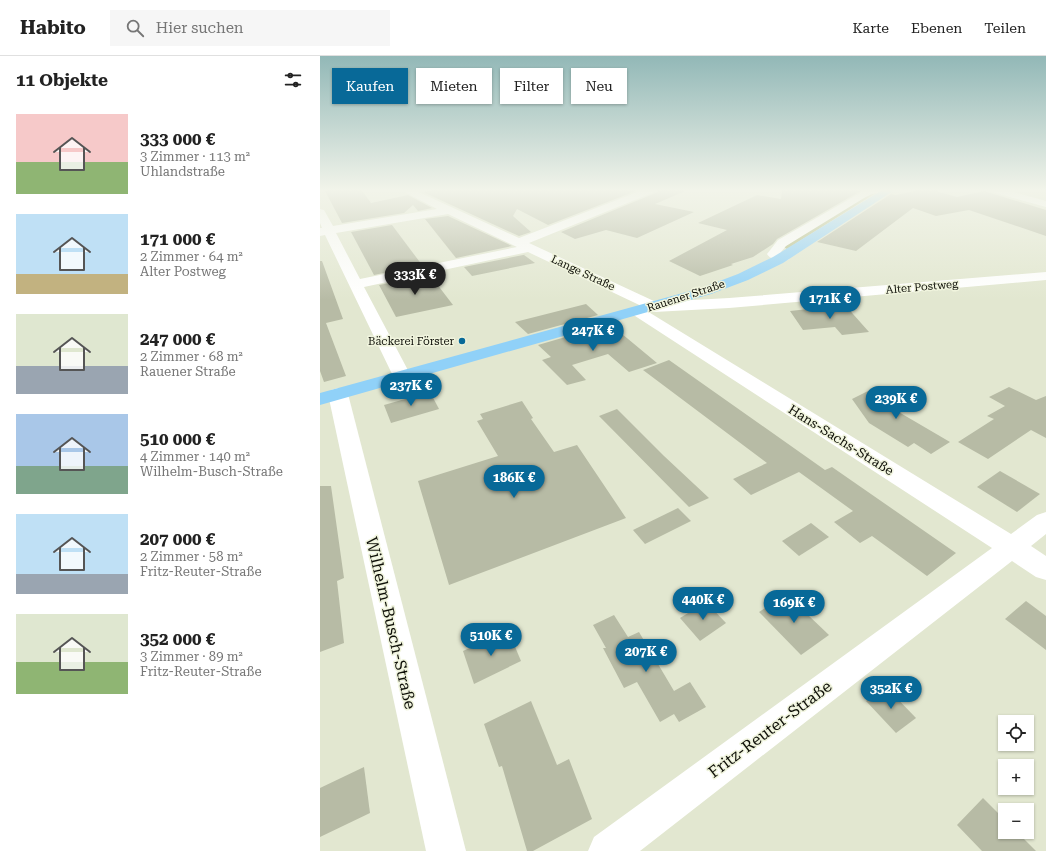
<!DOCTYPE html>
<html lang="de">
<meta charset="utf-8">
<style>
:root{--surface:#fff;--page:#f6f6f6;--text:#222;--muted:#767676;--line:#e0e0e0;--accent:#086998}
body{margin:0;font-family:"Roboto Serif",serif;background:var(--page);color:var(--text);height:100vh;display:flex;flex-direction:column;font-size:15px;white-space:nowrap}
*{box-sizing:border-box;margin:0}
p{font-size:13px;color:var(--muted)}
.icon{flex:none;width:22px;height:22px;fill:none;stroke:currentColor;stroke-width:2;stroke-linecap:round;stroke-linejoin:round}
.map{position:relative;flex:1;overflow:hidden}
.panel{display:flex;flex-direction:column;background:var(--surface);width:320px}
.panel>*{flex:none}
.hud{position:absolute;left:12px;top:12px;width:380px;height:36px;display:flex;gap:8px}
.tools{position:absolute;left:678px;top:659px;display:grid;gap:8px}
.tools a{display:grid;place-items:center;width:36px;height:36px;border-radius:0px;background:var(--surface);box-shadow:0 1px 3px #0004;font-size:20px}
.price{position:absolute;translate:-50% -34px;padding:0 9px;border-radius:14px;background:var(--accent);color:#fff;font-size:13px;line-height:26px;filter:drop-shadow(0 1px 2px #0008)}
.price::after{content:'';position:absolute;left:50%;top:24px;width:12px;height:9px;margin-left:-6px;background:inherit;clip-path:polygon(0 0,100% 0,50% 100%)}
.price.on{background:#222;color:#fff}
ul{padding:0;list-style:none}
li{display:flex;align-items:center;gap:12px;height:100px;padding:0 16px}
li span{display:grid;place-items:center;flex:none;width:112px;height:80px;border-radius:0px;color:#555}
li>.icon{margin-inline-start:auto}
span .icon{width:48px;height:48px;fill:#fffc;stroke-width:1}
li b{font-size:17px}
h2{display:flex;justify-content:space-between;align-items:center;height:48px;padding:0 16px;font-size:17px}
.chip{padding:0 14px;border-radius:0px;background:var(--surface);box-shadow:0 1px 3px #0004;font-size:14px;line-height:36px}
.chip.on{background:var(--accent);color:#fff}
header{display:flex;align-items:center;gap:24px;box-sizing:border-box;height:56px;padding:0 20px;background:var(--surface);border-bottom:1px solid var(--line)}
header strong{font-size:19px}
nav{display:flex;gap:22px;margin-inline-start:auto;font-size:14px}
.search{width:280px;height:36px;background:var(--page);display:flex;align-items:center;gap:10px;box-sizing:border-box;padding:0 14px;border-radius:0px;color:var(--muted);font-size:15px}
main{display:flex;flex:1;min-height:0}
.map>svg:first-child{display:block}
</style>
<header>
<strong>Habito</strong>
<div class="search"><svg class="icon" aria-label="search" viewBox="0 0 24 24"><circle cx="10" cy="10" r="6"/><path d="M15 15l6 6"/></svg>Hier suchen</div>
<nav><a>Karte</a><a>Ebenen</a><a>Teilen</a></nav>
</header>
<main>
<section class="panel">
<h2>11 Objekte<svg class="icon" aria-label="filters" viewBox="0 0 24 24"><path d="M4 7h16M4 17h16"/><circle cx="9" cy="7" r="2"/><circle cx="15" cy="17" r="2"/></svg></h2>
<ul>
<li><span style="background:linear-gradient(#f6c9c9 60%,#8fb573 0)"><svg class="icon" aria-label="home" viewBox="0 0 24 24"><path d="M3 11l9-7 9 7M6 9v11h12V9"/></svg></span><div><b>333 000 €</b><p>3 Zimmer · 113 m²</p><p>Uhlandstraße</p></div></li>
<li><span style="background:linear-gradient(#bfe0f5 75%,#c2b280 0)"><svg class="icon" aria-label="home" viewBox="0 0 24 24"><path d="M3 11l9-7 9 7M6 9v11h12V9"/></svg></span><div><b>171 000 €</b><p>2 Zimmer · 64 m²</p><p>Alter Postweg</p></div></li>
<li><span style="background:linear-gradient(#dfe7d0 65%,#9aa5b1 0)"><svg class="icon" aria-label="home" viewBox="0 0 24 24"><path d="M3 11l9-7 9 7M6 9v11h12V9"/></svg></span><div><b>247 000 €</b><p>2 Zimmer · 68 m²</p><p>Rauener Straße</p></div></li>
<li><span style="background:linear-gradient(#a9c7e8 65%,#7fa58c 0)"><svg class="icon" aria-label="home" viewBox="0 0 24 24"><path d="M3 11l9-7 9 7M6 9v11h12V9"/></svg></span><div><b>510 000 €</b><p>4 Zimmer · 140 m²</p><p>Wilhelm-Busch-Straße</p></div></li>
<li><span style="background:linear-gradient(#bfe0f5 75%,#9aa5b1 0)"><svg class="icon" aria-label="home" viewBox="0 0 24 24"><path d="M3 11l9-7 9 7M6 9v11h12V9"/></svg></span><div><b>207 000 €</b><p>2 Zimmer · 58 m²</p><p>Fritz-Reuter-Straße</p></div></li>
<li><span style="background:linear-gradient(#dfe7d0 60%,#8fb573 0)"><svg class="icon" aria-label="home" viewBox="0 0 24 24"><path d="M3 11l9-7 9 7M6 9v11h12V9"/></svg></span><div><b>352 000 €</b><p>3 Zimmer · 89 m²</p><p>Fritz-Reuter-Straße</p></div></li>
</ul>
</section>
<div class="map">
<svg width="726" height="795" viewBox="0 0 726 795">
<rect width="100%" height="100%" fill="#e2e7d0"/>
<path fill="#b5be89" d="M559 135 467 193 464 191 541 141Z"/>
<g fill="#b7bba5">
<path d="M4 133H41L51 147 88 139 112 152 98 155 93 149 84 157 22 167Z"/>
<path d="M119 133H321L228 169 197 153 193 160 211 176 199 180 103 136Z"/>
<path d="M339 133H370L335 148 374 156 317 182 286 174 255 183 241 176 338 136Z"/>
<path d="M462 133H544L457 183 453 188 433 201 411 208 413 209 380 220 349 205 407 174 378 167 437 139 461 143Z"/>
<path d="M603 133H619L616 135 637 141 664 135 726 154V180L649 154 616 160 593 152 536 195 497 186 571 138 576 139Z"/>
<path d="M128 160 192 190 136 202 105 163Z"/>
<path d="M72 169 102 209 54 219 31 176Z"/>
<path d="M208 198 204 199 215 207 152 220 144 211Z"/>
<path d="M0 205H2L23 263 6 267 26 320 4 326 0 315Z"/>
<path d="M110 219 133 249 76 261 59 229Z"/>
<path d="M266 248 278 259 208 278 195 266Z"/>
<path d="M525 249 549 276 522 279 515 271 483 274 470 255Z"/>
<path d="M290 268 337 307 309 316 288 298 252 309 266 324 247 329 222 304 231 301 218 289Z"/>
<path d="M349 304 505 414 512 411 636 497 607 520 552 480 540 487 514 466 533 455 479 416 431 439 413 423 447 407 323 314Z"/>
<path d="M558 330 591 347 577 355 630 386 611 398 594 387 588 391 549 367 532 343Z"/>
<path d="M689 331 716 344 726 340V382L711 374 668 403 638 386 674 363 667 360 685 350 669 341Z"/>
<path d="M110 336 119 353 71 367 64 349Z"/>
<path d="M202 345 213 362 211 363 234 396 257 389 306 462 129 529 98 425 178 400 157 365 163 363 160 358Z"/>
<path d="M297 353 344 400 389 442 369 451 279 360Z"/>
<path d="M680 415 720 438 697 456 657 431Z"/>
<path d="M0 430H11L24 522 17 525 24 587 0 596Z"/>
<path d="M358 452 371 465 325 488 313 474Z"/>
<path d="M491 467 509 481 479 500 462 485Z"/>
<path d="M466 538 509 579 481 599 439 556Z"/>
<path d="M706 545 726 560V594L685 563Z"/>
<path d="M386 546 406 567 380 585 360 562Z"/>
<path d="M294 559 308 581 319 576 354 635 370 626 386 651 359 666 354 658 340 666 317 626 304 632 283 592H286L273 569Z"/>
<path d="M188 574 201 605 154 628 143 595Z"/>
<path d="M566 631 596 662 576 677 546 645Z"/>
<path d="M211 645 237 709 249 703 272 763 213 795H207L182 710 179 711 164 668Z"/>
<path d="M44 711 50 757 0 781V732Z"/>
<path d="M663 742 685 764V776H697L716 795H662L637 769Z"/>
</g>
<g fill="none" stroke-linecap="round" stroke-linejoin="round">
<g fill="#fff" fill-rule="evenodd">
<path d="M79 133H92L199 182 325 133H338L337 135 209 187 336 246 409 242 726 216V224L409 252 334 256 208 196 44 231 91 320 89 324 82 326 75 324 73 320 5 179 0 180V172H2L0 167V153L4 154 13 170 117 153ZM128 158 197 191 40 223 16 177Z"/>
<path d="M547 133H570L569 135 552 138 544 142 466 190 461 196 468 198 470 201 468 204C461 205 450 204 447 198L458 184Z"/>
<path d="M667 133H682L726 145V151L668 135Z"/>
<path d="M317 250 322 252 691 478 717 459 726 456V478L711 490 726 500V524L716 521 692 505 320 795H268L274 781 672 492 312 258 309 255 312 252Z"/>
<path d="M18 332 25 334 28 338 146 795H106L8 338 11 334Z"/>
</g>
<path fill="#90d1f8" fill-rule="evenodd" d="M564 133H576L463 207 428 224 391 238 0 349V337L381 232 418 218 453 201Z"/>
</g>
<linearGradient id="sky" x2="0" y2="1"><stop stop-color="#92b8b7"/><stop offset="0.55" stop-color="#f2f4ea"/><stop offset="1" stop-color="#f2f4ea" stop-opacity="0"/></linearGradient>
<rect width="726" height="244" fill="url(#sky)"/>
<circle fill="#086998" stroke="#f0f4dd" stroke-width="1.5" cx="142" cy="285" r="4"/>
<g text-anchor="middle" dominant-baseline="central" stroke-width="3" stroke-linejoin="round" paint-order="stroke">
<g font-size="11" fill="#0e0f08" stroke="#f0f4dd">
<text transform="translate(263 217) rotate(25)">Lange Straße</text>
<text transform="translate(602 231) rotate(-5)">Alter Postweg</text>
<text transform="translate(366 240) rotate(-18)">Rauener Straße</text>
</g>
<g font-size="11" fill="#0e0f08" stroke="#f0f4dd" text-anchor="end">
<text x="134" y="285">Bäckerei Förster</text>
</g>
<g font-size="13" fill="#0e0f08" stroke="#f0f4dd">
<text transform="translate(521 384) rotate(32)">Hans-Sachs-Straße</text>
</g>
<g font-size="16" fill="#0e0f08" stroke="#f0f4dd">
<text transform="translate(71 567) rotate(77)">Wilhelm-Busch-Straße</text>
<text transform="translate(450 673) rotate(-37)">Fritz-Reuter-Straße</text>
</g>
</g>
</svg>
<div class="tools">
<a><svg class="icon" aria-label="locate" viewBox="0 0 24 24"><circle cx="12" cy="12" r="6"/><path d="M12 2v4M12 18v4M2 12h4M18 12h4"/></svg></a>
<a>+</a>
<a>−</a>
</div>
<b class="price on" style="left:95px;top:240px">333K €</b>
<b class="price" style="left:510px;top:264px">171K €</b>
<b class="price" style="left:273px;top:296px">247K €</b>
<b class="price" style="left:91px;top:351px">237K €</b>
<b class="price" style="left:576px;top:364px">239K €</b>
<b class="price" style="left:194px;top:443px">186K €</b>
<b class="price" style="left:383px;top:565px">440K €</b>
<b class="price" style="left:474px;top:568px">169K €</b>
<b class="price" style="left:171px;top:601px">510K €</b>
<b class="price" style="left:326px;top:617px">207K €</b>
<b class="price" style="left:571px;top:654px">352K €</b>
<div class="hud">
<a class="chip on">Kaufen</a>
<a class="chip">Mieten</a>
<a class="chip">Filter</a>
<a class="chip">Neu</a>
</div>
</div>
</main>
